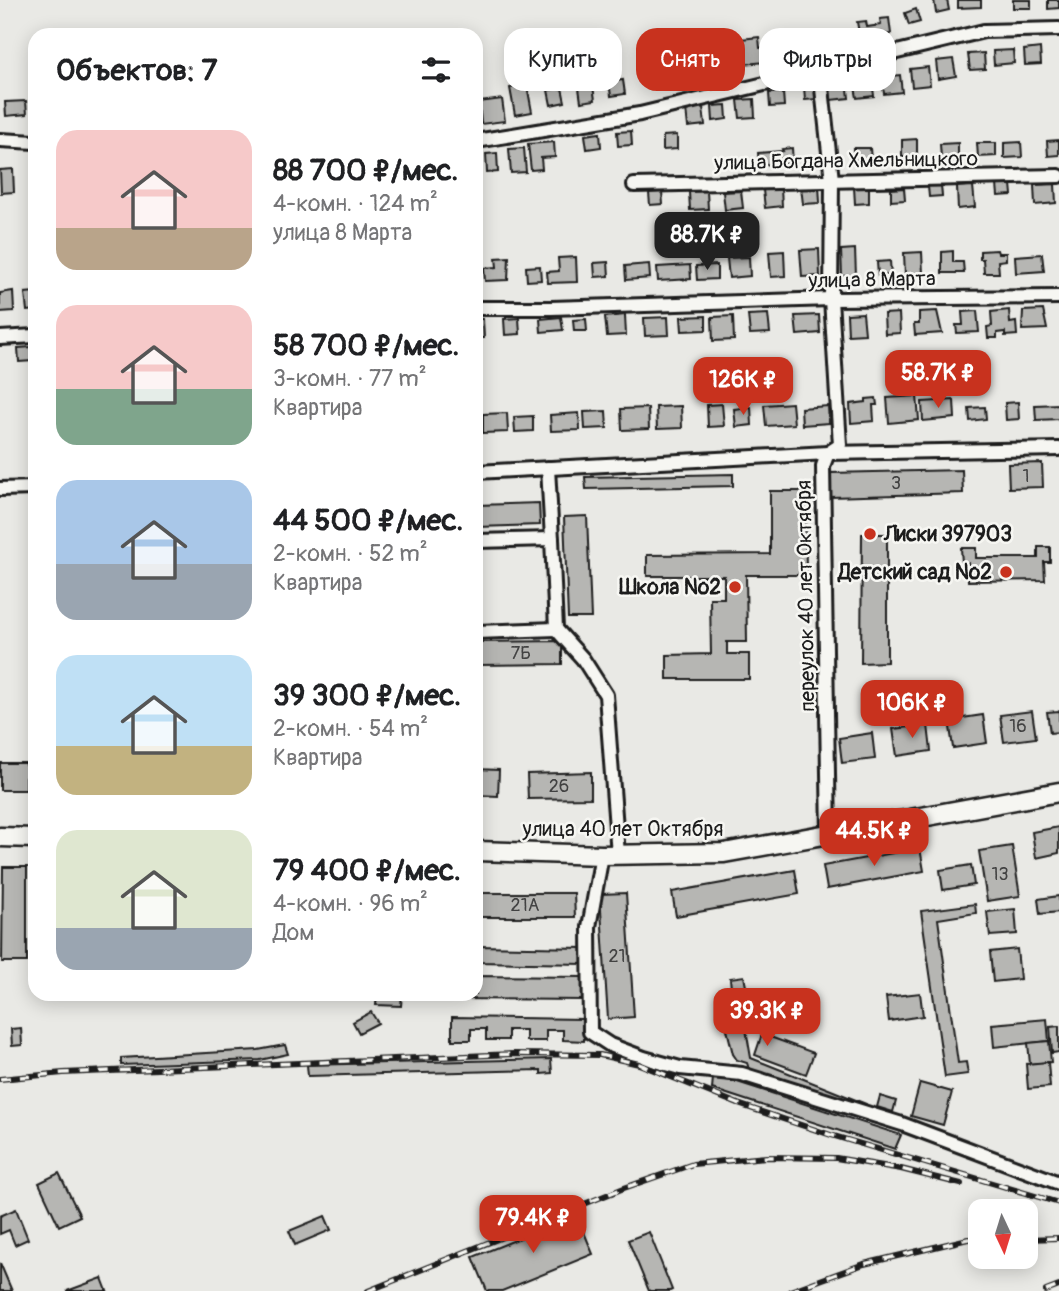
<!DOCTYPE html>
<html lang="ru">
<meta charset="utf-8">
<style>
:root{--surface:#fff;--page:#f2f2f2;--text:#202124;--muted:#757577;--accent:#c8321e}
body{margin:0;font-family:Pangolin,sans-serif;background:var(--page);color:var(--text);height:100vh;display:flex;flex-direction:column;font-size:26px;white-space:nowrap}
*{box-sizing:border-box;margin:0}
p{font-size:23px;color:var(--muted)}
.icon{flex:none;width:38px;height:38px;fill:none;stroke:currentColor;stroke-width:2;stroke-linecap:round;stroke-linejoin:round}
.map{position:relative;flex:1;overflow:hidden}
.side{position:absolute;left:28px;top:28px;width:455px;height:973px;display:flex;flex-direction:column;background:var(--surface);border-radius:21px;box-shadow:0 4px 18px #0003}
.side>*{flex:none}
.banner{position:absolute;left:504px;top:28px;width:450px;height:63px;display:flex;gap:14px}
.needle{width:46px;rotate:176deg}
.tools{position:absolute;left:968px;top:1199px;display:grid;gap:14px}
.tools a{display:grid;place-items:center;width:70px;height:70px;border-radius:14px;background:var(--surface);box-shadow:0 4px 18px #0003;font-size:35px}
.price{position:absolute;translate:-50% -60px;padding:0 16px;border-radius:14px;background:var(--accent);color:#fff;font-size:23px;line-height:46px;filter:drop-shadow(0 2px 4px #0008)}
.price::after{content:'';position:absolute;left:50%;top:42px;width:21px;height:16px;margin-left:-10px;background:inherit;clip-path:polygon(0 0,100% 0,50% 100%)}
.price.on{background:#222;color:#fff}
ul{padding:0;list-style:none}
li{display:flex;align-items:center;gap:21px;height:175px;padding:0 28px}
li span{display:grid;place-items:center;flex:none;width:196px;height:140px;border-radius:21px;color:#555}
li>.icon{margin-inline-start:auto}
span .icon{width:84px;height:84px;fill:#fffc;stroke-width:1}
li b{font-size:30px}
h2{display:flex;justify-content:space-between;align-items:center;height:84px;padding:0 28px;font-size:30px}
.tag{padding:0 24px;border-radius:21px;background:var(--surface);box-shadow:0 4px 18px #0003;font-size:24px;line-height:63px}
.tag.on{background:var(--accent);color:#fff}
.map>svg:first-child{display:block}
</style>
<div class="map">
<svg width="1059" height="1291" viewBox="0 0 1059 1291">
<rect width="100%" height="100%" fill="#e9e9e5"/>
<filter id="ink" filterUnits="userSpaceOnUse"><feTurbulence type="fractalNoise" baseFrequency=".0143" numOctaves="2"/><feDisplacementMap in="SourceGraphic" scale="14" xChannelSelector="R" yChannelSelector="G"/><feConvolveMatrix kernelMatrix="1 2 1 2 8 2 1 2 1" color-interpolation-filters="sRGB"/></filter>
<g filter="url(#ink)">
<g fill="#b6b6b3" stroke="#1c1c1c" stroke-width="2">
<path d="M934 0H947L949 10 936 13Z"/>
<path d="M958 0H981V7L958 8Z"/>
<rect x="1013" y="0" width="18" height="8"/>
<path d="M1048 0H1059V8L1048 9Z"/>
<path d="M916 9 920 22 909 25 905 13Z"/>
<path d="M889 18 891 34 860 38 857 22 866 21 867 27 881 25 880 19Z"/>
<path d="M849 31 851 46 828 49 826 35Z"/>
<path d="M759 37 760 48 777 46 778 61 744 64 741 39Z"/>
<path d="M804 42 806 56 792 58 790 44Z"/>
<path d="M721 47 727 71 705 76 699 53Z"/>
<path d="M1040 48 1041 64 1025 65 1024 50Z"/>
<path d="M1013 50 1014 63 994 65 993 51Z"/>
<path d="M984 53 985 69 970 70 968 54Z"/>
<path d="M953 59 956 76 938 79 936 61Z"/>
<path d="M690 67 693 80 680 84 676 70Z"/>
<path d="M928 67 930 85 912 87 910 69Z"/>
<path d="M659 71 662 85 649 89 645 75Z"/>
<path d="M900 75 902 92 884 94 882 77Z"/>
<path d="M872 79 874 96 857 98 854 81Z"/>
<path d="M623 80 625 94 611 96 609 82Z"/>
<path d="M847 80 849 98 831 100 829 82Z"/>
<path d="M527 85 532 112 515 115 510 88Z"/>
<path d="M593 86 595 100 581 102 579 88Z"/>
<path d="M816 86 817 99 805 100 804 87Z"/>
<path d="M562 88 565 102 551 105 548 90Z"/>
<path d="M783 92 784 106 770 107 769 93Z"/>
<path d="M502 99 505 121 481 124 479 102Z"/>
<path d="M754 99 755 117 740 118 738 100Z"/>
<path d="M26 101 27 114 6 116 5 102Z"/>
<path d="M726 105 727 119 713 121 712 106Z"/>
<path d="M703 107 705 125 688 127 686 109Z"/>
<path d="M631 131 632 145 618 146 617 132Z"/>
<path d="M600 133 601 147 587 149 585 135Z"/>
<path d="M677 135V149L663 150V136Z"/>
<path d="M917 139V157H902V140Z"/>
<path d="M1059 140V155L1048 156 1047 141Z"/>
<path d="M554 142 555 157 541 158 542 169 531 170 528 144Z"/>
<path d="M1021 142 1022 157 1004 158V143Z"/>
<path d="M958 143V158H941L940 144Z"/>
<path d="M977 143H996V156L978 157Z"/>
<path d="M524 148 526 172 511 173 509 149Z"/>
<path d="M792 148 793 163 759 165 758 153 783 151 782 149Z"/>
<path d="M853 148H870L871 160H854Z"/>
<path d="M497 153 498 172 487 173 486 154Z"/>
<path d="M13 169 14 192 1 193 0 170Z"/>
<path d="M997 184H1011L1012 195 998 196Z"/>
<path d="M1055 184 1056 203 1035 205 1034 185Z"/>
<path d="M819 185 820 203 803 204 801 187Z"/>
<path d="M941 185 942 196 929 197 928 186Z"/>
<path d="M869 186V203L855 204 854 187Z"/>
<path d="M973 186 975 207 958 209 957 187Z"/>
<path d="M781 188 782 206 765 208 763 190Z"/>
<path d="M904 188 905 200 891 201V189Z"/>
<path d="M707 191 708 209 690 210 689 192Z"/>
<path d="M741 191 743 208 725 210 723 192Z"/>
<path d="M662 192 663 204 650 205 649 193Z"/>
<path d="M819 249 820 276 802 277 800 250Z"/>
<path d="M855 249 856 276H842L841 250Z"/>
<path d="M997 250 998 253H1006V260L998 261 999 273H984L983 259H980V251Z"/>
<path d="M784 251 785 276 771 277 769 252Z"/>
<path d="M953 251V262H963L964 273H942V252Z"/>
<path d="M922 252 923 274 905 275 904 253Z"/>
<path d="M1042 254 1044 271 1016 273 1015 256Z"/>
<path d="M509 257 508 280 485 281 484 268 497 267 496 258Z"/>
<path d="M576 257 577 282 548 283 547 272 559 271 558 258Z"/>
<path d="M749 257 750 276 729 278 727 258Z"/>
<path d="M890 261 891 275 878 276 877 262Z"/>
<path d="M608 262 609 276 595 277 594 263Z"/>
<path d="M649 264 650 278 626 280 625 266Z"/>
<path d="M690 265 691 279 658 281 657 267Z"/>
<path d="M717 265V279L697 280 696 266Z"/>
<path d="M540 266 541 280 527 281 526 267Z"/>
<path d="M13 291 14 311 0 312V293Z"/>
<path d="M35 292V310L27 311 25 293Z"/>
<path d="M1009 310 1010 323 1016 322 1017 335 1005 336V332L997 333V338H988L987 327 992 326 991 312Z"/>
<path d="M1043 310 1047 329 1022 330 1023 311Z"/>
<path d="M937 311 942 333 915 335 914 324H919V312Z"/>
<path d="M977 311 979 332 957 333 956 325H963L962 312Z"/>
<path d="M863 313 865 334 848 335 847 314Z"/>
<path d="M899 313 900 333 885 334 884 314Z"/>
<path d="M768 314 770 333 750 334 748 315Z"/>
<path d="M625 315 626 335 607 336 605 317Z"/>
<path d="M819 315 820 333 797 335 795 316Z"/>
<path d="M706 316V330L682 331 681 317Z"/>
<path d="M733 316 734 340 713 341 712 317Z"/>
<path d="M561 317 563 330 541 332 540 319Z"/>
<path d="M668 317 669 335 645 336 644 318Z"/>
<path d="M519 318 520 334 505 335 504 319Z"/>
<path d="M476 319H483L484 338H476Z"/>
<path d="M586 319 587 331H574L573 320Z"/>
<path d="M32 347 33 361 19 362 18 348Z"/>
<path d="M917 396 919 420 889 423 887 398Z"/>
<path d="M876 398 877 405H873L874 421 851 423 850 404 866 402V399Z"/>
<path d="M954 400 955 418 923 421 922 402Z"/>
<path d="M1018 402 1019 419 1006 420 1005 403Z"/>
<path d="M792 403 794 424 766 426 764 405Z"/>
<path d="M722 404 724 426 708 427 707 405Z"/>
<path d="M1059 404V419L1036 420 1035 405Z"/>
<path d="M681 406 682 428 657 429 656 407Z"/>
<path d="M828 406 829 423 802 425 801 408Z"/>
<path d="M751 407 752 425 736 427 734 409Z"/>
<path d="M985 407 986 419 970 421 969 408Z"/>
<path d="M648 408 649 429 622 430 621 409Z"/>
<path d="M606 411 607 428 585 429 584 412Z"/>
<path d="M507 413 508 432 483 433V414Z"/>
<path d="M579 413 580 430 551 431 550 415Z"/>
<path d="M533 416V431L515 432 514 417Z"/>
<path d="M1042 463 1043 487 1009 488 1008 464Z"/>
<path d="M962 470 963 493 830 497V473Z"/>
<path d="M733 474V486L586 489 585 477Z"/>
<path d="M770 491H805L806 575H746L747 642H727V654H749V679H667V655L711 654 710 598H724V576H647V555L770 554Z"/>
<path d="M539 503 540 525 476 527V505Z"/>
<path d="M587 516 591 618H568L564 517Z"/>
<path d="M862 534H887V662L861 663Z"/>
<path d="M1038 547H1050V562H1044L1045 580 968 581V563H962L961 548H976V558H1038Z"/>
<path d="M562 641V664L480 665 479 642Z"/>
<path d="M1032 711 1036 738 1004 742 1000 715Z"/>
<path d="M1059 711V732L1050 733 1047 712Z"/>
<path d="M983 715 987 743 953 748 949 720Z"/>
<path d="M928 725 931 751 897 756 893 729Z"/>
<path d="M872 733 875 759 842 763 839 738Z"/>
<rect x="0" y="763" width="26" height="27"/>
<path d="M476 769 499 770 498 796 476 795Z"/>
<path d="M591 772V798L528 799 527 774Z"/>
<path d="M1059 827V853L1036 858 1032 832Z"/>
<path d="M1012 846 1020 896 987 901 979 851Z"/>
<path d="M920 848 924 871 827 889 823 866Z"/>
<path d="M971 865 974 885 943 890 940 870Z"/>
<path d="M3 867H27V962H2Z"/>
<path d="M795 870 799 894 676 916 672 892Z"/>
<path d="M476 893H574L575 917H476Z"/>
<path d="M626 893 634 1017 608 1019 600 894Z"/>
<path d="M1059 896V912L1040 914 1038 899Z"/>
<path d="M975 904 976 913 938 919 958 1063 966 1062 968 1074 945 1077 921 911Z"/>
<path d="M1015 909 1017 934 990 936 987 912Z"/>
<path d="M476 946 585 948V964L476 962Z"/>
<path d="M1017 949 1020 979 993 982 990 952Z"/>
<path d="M476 976 584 977 583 1000 454 999V994H476Z"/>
<path d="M744 976 748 997H742V1006L751 1058 866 1104 867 1113 749 1069 747 1063 737 1060 733 1054 725 1021 724 990 731 988 730 978Z"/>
<path d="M920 993 923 1016 889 1021 886 997Z"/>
<path d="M282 994H306V998L282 997Z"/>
<path d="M377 994H402L401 1006 376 1005Z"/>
<path d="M371 1012 378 1023 359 1033 353 1022Z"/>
<path d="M452 1017 584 1019V1041L563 1040V1030H546V1041H526V1030H508V1040H486V1029H471V1040H452Z"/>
<path d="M1047 1019 1049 1041 994 1047 992 1024Z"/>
<path d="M1059 1026V1052L1052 1053 1050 1027Z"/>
<path d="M21 1028 22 1045 12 1046 11 1029Z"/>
<path d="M762 1034 814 1053 806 1074 755 1055Z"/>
<path d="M1049 1041 1051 1062 1030 1064 1028 1043Z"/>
<path d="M285 1045 288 1054 260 1060 121 1065V1058L258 1050Z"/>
<path d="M551 1059 552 1073 541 1074V1070L308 1076 307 1065Z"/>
<path d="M1048 1062 1050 1087 1028 1089 1026 1064Z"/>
<path d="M713 1078 734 1081 901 1135 895 1149 712 1089Z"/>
<path d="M920 1083 952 1092 943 1125 911 1116Z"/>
<path d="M880 1096 896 1101 893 1112 877 1107Z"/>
<path d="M59 1173 80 1216 59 1226 39 1183Z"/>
<path d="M16 1209 28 1239 15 1245 9 1230 0 1234V1216Z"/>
<path d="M577 1215 593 1254 502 1291H487L473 1257Z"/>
<path d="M325 1216 331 1230 295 1245 289 1231Z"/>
<path d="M649 1232 672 1290 670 1291H649L628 1240Z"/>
<path d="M0 1263 12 1291H0Z"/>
<path d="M102 1278 107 1291H67Z"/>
</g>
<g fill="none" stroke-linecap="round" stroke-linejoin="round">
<g stroke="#1c1c1c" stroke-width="18">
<g id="street">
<path d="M820 70 832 180 831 299 840 445 828 453 823 466 829 835"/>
<path d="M0 140 35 142"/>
<path d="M476 141 640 114 984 31 1059 29"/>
<path d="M634 185 1059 176"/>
<path d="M476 308H551L831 299 1059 297"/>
<path d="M0 338 35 336"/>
<path d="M548 468 552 539"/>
<path d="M476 472 828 453 1059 449"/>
<path d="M0 489 35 488"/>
<path d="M476 541 552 539 556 629 583 659 606 695 618 855"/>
<path d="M476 632 556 629"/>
<path d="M602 855 589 927 590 1032 610 1045 644 1058 680 1068 742 1074 902 1124 1059 1183"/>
</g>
</g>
<g stroke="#1c1c1c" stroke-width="23">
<g id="secondary">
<path d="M0 837 35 838"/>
<path d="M476 851 602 855 724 853 1059 792"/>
</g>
</g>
<use href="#street" stroke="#f6f6f2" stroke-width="12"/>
<use href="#secondary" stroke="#f6f6f2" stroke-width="18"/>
<g stroke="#1c1c1c" stroke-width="6">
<g id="rail">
<path d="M0 1079 63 1073 441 1057 514 1054 600 1055 639 1064 738 1104 831 1135 1059 1203"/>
<path d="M1026 1239 1059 1238"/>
<path d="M368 1291 624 1188 693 1164 766 1157 836 1158 901 1169 961 1184"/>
<path d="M790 1291 864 1264 968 1239H980"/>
<path d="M1046 1291 1059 1286"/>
</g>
</g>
<use href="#rail" stroke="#f6f6f2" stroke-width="3.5" stroke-dasharray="10" stroke-linecap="butt"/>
</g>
</g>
<g fill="#c8321e" stroke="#f6f6f2" stroke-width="2.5">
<circle cx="870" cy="534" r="7"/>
<circle cx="1006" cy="572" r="7"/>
<circle cx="735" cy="587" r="7"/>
</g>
<g text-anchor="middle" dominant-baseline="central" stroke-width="5" stroke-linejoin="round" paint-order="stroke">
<g font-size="18" fill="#424242">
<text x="1026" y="476">1</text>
<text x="896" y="483">3</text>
<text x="521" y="653">7Б</text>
<text x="1018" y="726">16</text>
<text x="559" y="786">26</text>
<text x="1000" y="874">13</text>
<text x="525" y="905">21А</text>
<text x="617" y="956">21</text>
</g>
<g font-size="21" fill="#1c1c1c" stroke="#f6f6f2">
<text transform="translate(846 161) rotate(-1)">улица Богдана Хмельницкого</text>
<text transform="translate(872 280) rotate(-1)">улица 8 Марта</text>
<text transform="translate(806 596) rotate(-91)">переулок 40 лет Октября</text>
<text x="623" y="829">улица 40 лет Октября</text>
</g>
<g font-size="21" font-weight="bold" fill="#1c1c1c" stroke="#f6f6f2" text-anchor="end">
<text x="884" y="534" text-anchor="start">Лиски 397903</text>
<text x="992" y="572">Детский сад №2</text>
<text x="721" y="587">Школа №2</text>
</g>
</g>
</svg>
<div class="tools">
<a><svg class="needle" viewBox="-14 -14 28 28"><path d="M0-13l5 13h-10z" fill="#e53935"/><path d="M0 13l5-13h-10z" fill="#757577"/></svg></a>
</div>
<b class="price on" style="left:707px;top:272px">88.7K ₽</b>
<b class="price" style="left:938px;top:410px">58.7K ₽</b>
<b class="price" style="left:743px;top:417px">126K ₽</b>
<b class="price" style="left:912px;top:740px">106K ₽</b>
<b class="price" style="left:874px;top:868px">44.5K ₽</b>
<b class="price" style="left:767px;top:1048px">39.3K ₽</b>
<b class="price" style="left:533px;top:1255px">79.4K ₽</b>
<div class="banner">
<a class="tag">Купить</a>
<a class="tag on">Снять</a>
<a class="tag">Фильтры</a>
</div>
<section class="side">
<h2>Объектов: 7<svg class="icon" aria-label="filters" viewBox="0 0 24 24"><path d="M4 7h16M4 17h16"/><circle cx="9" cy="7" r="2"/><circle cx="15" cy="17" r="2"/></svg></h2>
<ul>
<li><span style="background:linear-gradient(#f6c9c9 70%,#b9a48a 0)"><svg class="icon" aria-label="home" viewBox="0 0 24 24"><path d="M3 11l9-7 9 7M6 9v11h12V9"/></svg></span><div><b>88 700 ₽/мес.</b><p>4-комн. · 124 m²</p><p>улица 8 Марта</p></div></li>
<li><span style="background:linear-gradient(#f6c9c9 60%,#7fa58c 0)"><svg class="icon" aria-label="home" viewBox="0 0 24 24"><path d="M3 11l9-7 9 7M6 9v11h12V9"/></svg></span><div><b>58 700 ₽/мес.</b><p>3-комн. · 77 m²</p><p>Квартира</p></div></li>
<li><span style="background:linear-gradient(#a9c7e8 60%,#9aa5b1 0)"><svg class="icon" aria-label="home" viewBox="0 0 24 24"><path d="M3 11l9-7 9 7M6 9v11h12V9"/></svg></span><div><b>44 500 ₽/мес.</b><p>2-комн. · 52 m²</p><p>Квартира</p></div></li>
<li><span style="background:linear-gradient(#bfe0f5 65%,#c2b280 0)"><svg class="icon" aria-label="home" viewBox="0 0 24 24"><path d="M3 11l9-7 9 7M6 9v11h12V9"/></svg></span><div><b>39 300 ₽/мес.</b><p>2-комн. · 54 m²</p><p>Квартира</p></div></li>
<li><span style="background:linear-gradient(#dfe7d0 70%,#9aa5b1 0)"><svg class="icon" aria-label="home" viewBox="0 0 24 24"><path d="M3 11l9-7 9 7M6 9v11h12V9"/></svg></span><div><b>79 400 ₽/мес.</b><p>4-комн. · 96 m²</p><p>Дом</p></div></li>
</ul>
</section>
</div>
